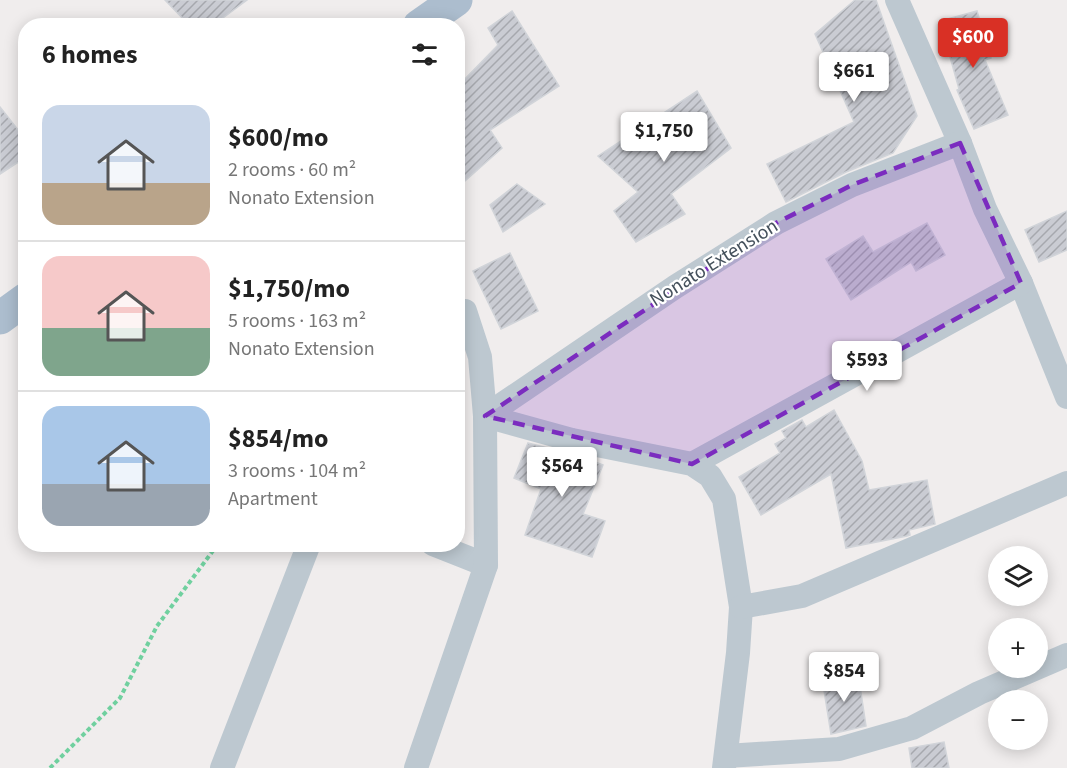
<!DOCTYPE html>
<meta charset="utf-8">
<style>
:root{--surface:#fff;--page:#f2f2f2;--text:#222;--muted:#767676;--line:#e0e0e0;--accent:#d93025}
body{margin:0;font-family:"Source Sans 3",sans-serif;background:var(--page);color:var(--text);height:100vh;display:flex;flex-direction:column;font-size:22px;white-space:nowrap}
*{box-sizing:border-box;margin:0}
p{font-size:20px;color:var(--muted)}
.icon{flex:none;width:33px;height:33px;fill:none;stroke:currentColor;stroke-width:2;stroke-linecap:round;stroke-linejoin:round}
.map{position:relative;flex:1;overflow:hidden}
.sheet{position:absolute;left:18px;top:18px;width:447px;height:534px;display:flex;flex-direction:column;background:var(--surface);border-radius:24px;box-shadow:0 3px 15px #0003}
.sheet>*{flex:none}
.buttons{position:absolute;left:988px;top:546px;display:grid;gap:12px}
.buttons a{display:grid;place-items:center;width:60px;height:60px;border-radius:50%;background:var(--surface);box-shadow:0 3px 15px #0003;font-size:30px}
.price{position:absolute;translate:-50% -51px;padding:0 14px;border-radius:6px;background:#fff;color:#222;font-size:20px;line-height:39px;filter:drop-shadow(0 2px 3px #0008)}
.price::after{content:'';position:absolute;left:50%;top:36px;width:18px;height:14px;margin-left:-9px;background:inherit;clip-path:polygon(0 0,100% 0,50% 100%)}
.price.selected{background:var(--accent);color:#fff}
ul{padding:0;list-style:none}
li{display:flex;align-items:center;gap:18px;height:150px;padding:0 24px}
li+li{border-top:2px solid var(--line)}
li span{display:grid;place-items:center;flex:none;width:168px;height:120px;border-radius:18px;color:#555}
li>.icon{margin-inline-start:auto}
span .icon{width:72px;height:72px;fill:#fffc;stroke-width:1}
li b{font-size:26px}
h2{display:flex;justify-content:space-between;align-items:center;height:72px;padding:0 24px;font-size:26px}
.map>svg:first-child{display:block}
</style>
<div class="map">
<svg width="1067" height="768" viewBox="0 0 1067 768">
<defs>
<pattern id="building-hatch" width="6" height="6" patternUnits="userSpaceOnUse" patternTransform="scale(1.5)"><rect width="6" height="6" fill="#caccd3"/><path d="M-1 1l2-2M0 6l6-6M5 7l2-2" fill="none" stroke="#a6a8ae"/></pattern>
</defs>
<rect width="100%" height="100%" fill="#f0eded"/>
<g fill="url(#building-hatch)" stroke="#d1d4d9" stroke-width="1.5">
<path d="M165 0H247L212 26H190Z"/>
<path d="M855 0H876L917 116 893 153 846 172 786 202 767 164 854 122 815 34Z"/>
<path d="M512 11 559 86 490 130 502 148 458 187V86L498 45 488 28Z"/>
<path d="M977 11 991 58 985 60 1008 115 974 129 957 90 959 89 940 21Z"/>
<path d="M697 91 731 148 671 194 685 214 636 242 614 211 638 192 598 156Z"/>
<path d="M0 107 26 140V157L0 174Z"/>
<path d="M517 184 545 204 503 232 490 205Z"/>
<path d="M1067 211V250L1039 262 1025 230Z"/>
<path d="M927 223 945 255 916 271 911 262 851 300 826 259 863 236 873 252Z"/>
<path d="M510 253 538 311 501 329 473 271Z"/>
<path d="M834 410 862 461 869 490 927 480 935 524 909 530 910 535 907 536 846 548 831 474 761 515 739 477 780 453 775 444 786 438 782 431 802 420 806 427Z"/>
<path d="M528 443 579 456 603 465 583 514 605 521 592 557 525 535 541 489 514 478Z"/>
<path d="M858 673 866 726 831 734 822 678Z"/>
<path d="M944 742 949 768H912L909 748Z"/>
</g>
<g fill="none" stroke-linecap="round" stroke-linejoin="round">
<path stroke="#70d09f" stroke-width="4" stroke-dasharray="4.5 3" stroke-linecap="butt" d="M50 768 120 698 157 626 218 544"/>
<g stroke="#bdc8d0" stroke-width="24">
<path d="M897 0 960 143 985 209 1021 283 1067 397"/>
<path d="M485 416 675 287 776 223 852 185 960 143"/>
<path d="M485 416 572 440 692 464 710 476 724 499 741 607 738 653 724 768"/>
<path d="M692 464 1021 283"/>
<path d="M433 544 486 565"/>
<path d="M741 607 802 596 1067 483"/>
<path d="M726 756 839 749 912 728 979 693 1067 655"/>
<path d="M222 768 309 544"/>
<path d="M416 768 486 565 485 416 480 357 465 311"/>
</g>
<g stroke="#acbdce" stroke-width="33">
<path d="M419 26 456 0"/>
<path d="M0 318 26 299"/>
</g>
</g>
<path fill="#7b2cbf" fill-opacity="0.2" stroke="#7b2cbf" stroke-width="4.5" stroke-dasharray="12 8" stroke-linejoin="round" d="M960 143 1021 283 692 464 485 416 776 223 852 185Z"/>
<g text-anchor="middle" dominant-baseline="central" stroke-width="4.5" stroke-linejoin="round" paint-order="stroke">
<g font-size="20" fill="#45515c" stroke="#fff">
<text transform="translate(714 263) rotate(-32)">Nonato Extension</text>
</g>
</g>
</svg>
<div class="buttons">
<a><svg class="icon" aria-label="layers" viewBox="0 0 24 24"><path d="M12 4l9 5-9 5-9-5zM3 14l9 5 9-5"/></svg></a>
<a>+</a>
<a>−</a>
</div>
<b class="price selected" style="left:973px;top:69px">$600</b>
<b class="price" style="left:854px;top:103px">$661</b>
<b class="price" style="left:664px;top:163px">$1,750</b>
<b class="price" style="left:867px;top:392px">$593</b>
<b class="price" style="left:562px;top:498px">$564</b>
<b class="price" style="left:844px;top:703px">$854</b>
<section class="sheet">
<h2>6 homes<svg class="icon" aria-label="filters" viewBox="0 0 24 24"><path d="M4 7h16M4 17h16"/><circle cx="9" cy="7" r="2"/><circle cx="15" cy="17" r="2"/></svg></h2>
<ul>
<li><span style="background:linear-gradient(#c9d6e8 65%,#b9a48a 0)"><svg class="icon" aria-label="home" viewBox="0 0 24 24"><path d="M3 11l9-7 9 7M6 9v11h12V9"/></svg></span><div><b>$600/mo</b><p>2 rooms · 60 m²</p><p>Nonato Extension</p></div></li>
<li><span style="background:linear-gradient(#f6c9c9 60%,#7fa58c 0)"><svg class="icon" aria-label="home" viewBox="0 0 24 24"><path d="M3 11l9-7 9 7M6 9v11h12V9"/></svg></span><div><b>$1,750/mo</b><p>5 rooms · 163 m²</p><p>Nonato Extension</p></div></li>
<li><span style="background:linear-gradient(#a9c7e8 65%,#9aa5b1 0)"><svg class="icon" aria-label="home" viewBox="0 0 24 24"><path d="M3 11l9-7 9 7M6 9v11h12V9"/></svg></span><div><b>$854/mo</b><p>3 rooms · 104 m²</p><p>Apartment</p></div></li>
</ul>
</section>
</div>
